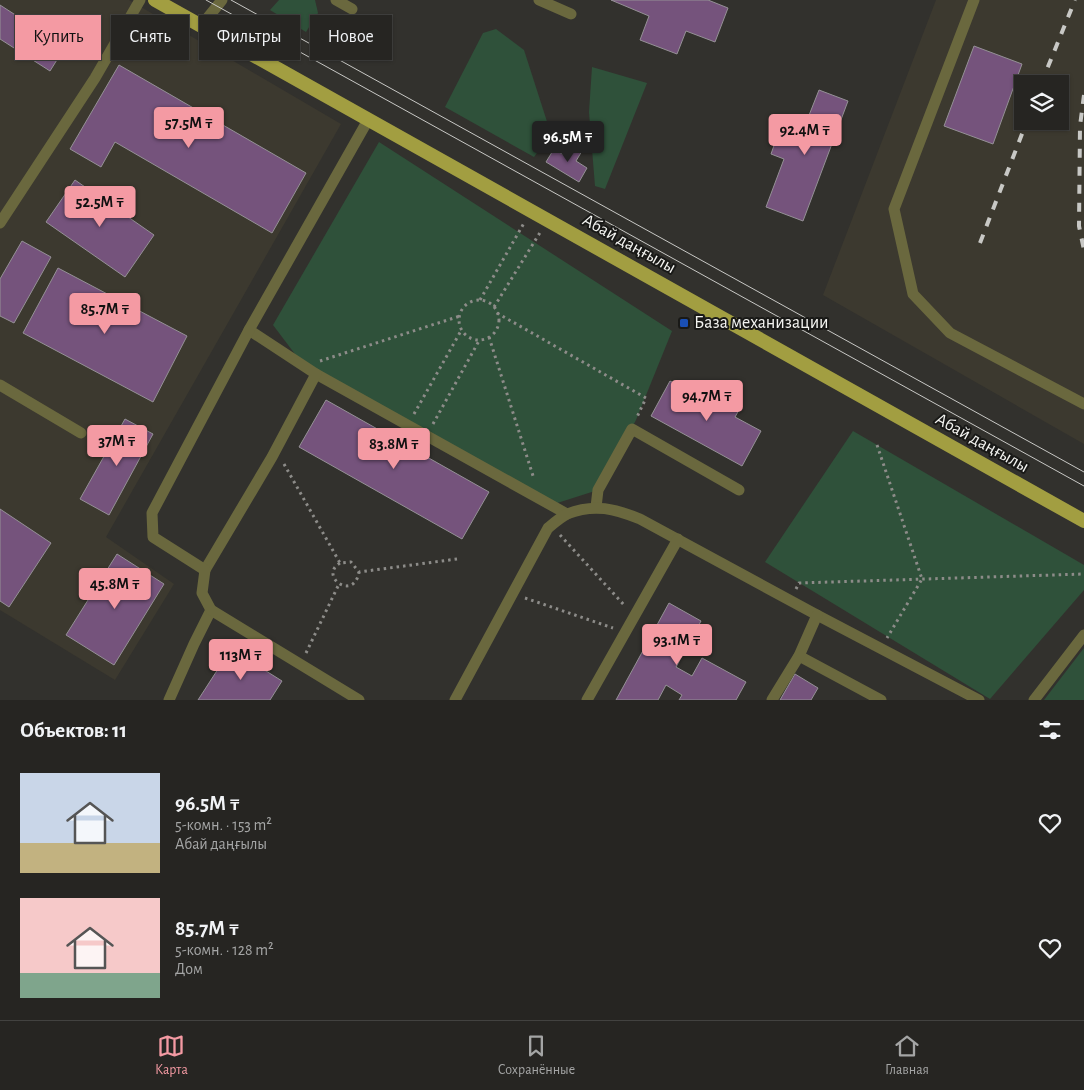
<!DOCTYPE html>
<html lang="ru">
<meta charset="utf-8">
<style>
:root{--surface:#262522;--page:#2e2d2a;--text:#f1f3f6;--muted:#a4a5a5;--line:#424240;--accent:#f49aa3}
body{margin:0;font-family:"Alegreya Sans",sans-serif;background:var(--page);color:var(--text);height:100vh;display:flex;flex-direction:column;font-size:19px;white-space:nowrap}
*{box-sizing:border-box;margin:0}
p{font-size:16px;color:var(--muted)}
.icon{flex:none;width:28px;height:28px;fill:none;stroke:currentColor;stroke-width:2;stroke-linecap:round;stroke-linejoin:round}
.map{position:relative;height:700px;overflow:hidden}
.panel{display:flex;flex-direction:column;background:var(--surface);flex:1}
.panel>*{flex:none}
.hud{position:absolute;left:15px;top:15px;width:500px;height:45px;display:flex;gap:10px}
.fabs{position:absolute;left:1014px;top:75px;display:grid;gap:10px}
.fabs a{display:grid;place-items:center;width:55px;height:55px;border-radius:0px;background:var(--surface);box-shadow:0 1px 4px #0004,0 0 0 1px var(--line);font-size:25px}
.price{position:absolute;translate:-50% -42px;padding:0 11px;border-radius:5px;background:var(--accent);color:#111;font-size:16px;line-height:32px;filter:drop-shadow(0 1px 2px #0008)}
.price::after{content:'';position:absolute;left:50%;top:30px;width:15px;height:11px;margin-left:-8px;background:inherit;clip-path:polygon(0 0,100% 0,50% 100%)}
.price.current{background:#222;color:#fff}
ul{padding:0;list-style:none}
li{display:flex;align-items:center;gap:15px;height:125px;padding:0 20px}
li span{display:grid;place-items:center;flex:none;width:140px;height:100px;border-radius:0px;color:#555}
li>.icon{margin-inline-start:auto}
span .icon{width:60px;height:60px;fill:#fffc;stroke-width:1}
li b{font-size:21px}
h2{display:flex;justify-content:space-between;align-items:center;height:60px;padding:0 20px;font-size:21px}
.chip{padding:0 18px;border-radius:0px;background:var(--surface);box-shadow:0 1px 4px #0004,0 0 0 1px var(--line);font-size:18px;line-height:45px}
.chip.current{background:var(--accent);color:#111}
.dock{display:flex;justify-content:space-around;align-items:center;height:70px;border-top:1px solid var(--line);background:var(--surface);font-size:14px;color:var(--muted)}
.dock a{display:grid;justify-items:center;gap:2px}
.dock .current{color:var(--accent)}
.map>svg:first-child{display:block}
</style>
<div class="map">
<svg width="1084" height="700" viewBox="0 0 1084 700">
<rect width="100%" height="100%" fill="#32312d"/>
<g fill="#3c392f" fill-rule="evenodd">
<path d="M0 0H129L341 124 106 537 174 584 115 680 0 610Z"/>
<path d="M936 0H1084V444L823 295ZM1022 84H1060V121H1022Z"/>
</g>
<g fill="#2f513a">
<path d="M279 0H315L318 13 306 32 270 10Z"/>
<path d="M496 29 524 50 551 134 534 157 445 107 483 33Z"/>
<path d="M592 67 647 83 605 189 595 186 589 112Z"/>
<path d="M379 142 672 331 636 420 598 490 551 505 304 366 273 325Z"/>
<path d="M853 431 1084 565V590L990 699 765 562Z"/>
<path d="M1084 648V700H1044Z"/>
</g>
<g fill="#75537c" stroke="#959196">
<path d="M611 0H708L728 8 715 42 686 31 677 54 640 40 649 16Z"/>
<path d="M0 5 65 47 50 71 0 39Z"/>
<path d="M974 46 1022 64 993 144 944 126Z"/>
<path d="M119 65 306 173 272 233 115 142 101 167 70 149Z"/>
<path d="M819 90 848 101 803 221 766 207 784 159 771 154 783 120 804 128Z"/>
<path d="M571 144 582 151 576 161 587 168 579 182 546 162 554 149 564 155Z"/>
<path d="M75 180 154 235 125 277 46 222Z"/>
<path d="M22 241 51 257 14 323 0 316V279Z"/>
<path d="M58 268 187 336 153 402 23 333Z"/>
<path d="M670 381 690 392 694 386 739 410 735 417 761 431 742 466 651 416Z"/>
<path d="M326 400 489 492 462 539 299 447Z"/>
<path d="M125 419 153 434 109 515 80 499Z"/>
<path d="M0 509 51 543 9 607 0 601Z"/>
<path d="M117 554 164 584 114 665 66 635Z"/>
<path d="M669 603 701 621 676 667 692 676 702 658 746 682 736 700H679L682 695 666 685 658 700H616Z"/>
<path d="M231 649 282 681 270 700H198Z"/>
<path d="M795 674 818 688 811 700H780Z"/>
</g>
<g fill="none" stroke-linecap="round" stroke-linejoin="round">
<g stroke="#8d8c89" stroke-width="3" stroke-dasharray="2.5 4" stroke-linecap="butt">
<path d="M480 300 524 223"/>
<circle cx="479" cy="320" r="20"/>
<path d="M494 307 541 231"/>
<path d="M497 313 646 398 637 417"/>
<path d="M489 337 534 479"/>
<path d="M320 361 460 316"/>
<path d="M414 414 462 329"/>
<path d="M433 424 480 339"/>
<path d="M877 445 922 579 887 638"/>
<path d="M284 464 340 563 351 562 359 572 457 559"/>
<path d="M560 535 625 606"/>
<path d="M340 563C318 576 354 602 359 572"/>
<path d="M796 589 799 583 1084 574"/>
<path d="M525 598 613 628"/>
<path d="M306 653 339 584"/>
</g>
<g stroke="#6a683e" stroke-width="11">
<path d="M336 0 352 9"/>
<path d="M539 0 571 14"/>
<path d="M974 0 894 209 913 294 950 333 1084 404"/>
<path d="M201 26 222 0"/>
<path d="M0 223 95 78 140 0"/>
<path d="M316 374 567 514"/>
<path d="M0 385 81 433"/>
<path d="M596 507 598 490 632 429 739 490"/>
<path d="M205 570 272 457 316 374 249 330"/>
<path d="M799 656 881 700"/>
<path d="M169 700 194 644 211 610"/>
<path d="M359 700 211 610 202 593 205 570 153 537 152 513 249 330 368 120"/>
<path d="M455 700 548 528C554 523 561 517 567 514 595 503 615 509 640 519L817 615 979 700"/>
<path d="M587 700 678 539"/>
<path d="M772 700 799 656 817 615"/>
<path d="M1034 700 1084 635"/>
</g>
<path stroke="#a29e41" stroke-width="14" d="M155 0 1084 521"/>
<g stroke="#c8c8c5" stroke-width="1">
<path d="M206 0 1084 486"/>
<path d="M231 0 1084 472"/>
</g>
<g stroke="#c8c8c5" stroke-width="4" stroke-dasharray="9 9" stroke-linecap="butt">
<path d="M1041 84 1075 0"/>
<path d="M1084 95 1080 126 1079 226 1084 250"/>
<path d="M980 243 1027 121"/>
</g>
</g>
<rect fill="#1a4fb4" stroke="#191917" stroke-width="2" x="679" y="318" width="10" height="10" rx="2.5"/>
<g text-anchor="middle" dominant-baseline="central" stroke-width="4" stroke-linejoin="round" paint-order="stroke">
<g font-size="18" fill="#f4f4f1" stroke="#191917">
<text transform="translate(629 244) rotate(29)">Абай даңғылы</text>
<text transform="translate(982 443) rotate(29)">Абай даңғылы</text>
</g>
<g font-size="18" fill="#f4f4f1" stroke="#191917" text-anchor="start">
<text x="694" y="323">База механизации</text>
</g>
</g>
</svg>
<div class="fabs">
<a><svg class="icon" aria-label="layers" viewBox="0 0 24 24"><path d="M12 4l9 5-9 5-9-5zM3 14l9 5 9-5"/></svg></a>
</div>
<b class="price" style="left:189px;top:149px">57.5M ₸</b>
<b class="price" style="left:805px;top:156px">92.4M ₸</b>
<b class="price current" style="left:568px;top:163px">96.5M ₸</b>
<b class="price" style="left:100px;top:228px">52.5M ₸</b>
<b class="price" style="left:105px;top:335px">85.7M ₸</b>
<b class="price" style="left:707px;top:422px">94.7M ₸</b>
<b class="price" style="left:117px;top:467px">37M ₸</b>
<b class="price" style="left:394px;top:470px">83.8M ₸</b>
<b class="price" style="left:115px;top:610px">45.8M ₸</b>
<b class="price" style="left:677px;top:666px">93.1M ₸</b>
<b class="price" style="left:241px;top:681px">113M ₸</b>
<div class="hud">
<a class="chip current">Купить</a>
<a class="chip">Снять</a>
<a class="chip">Фильтры</a>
<a class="chip">Новое</a>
</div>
</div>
<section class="panel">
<h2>Объектов: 11<svg class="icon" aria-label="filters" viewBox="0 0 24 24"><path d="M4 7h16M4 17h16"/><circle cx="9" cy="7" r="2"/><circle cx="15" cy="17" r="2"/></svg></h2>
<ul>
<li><span style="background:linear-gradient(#c9d6e8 70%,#c2b280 0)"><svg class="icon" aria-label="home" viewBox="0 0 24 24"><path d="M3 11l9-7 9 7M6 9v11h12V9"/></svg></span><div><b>96.5M ₸</b><p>5-комн. · 153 m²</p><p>Абай даңғылы</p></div><svg class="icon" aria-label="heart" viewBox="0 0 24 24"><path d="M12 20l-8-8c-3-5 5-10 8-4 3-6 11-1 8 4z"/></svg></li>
<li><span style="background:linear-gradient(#f6c9c9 75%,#7fa58c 0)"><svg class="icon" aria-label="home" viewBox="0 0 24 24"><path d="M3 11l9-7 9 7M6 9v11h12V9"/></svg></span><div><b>85.7M ₸</b><p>5-комн. · 128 m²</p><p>Дом</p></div><svg class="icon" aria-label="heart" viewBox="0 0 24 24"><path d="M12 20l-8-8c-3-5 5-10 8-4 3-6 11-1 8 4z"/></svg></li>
</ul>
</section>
<nav class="dock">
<a class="current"><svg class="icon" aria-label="map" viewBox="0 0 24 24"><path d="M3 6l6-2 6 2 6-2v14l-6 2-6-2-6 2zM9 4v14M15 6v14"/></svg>Карта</a>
<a><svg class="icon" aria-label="saved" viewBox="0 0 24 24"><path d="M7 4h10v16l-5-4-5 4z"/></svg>Сохранённые</a>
<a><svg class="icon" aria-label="home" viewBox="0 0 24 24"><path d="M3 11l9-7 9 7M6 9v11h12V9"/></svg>Главная</a>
</nav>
